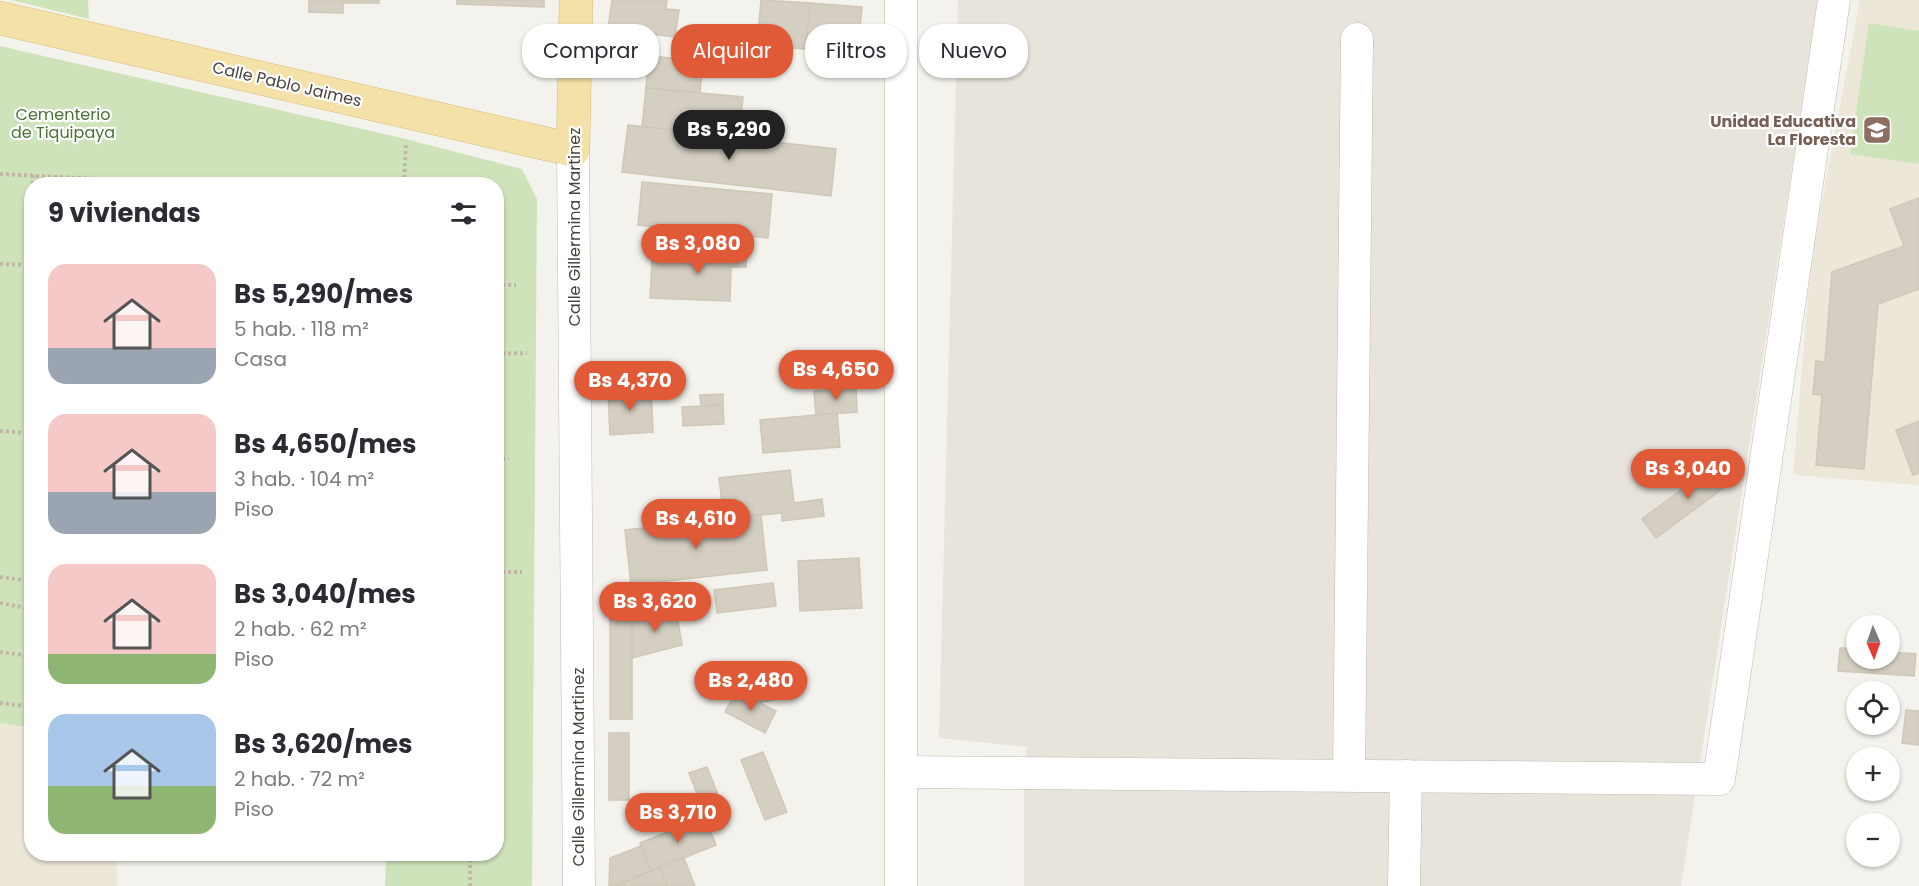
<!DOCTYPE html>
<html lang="es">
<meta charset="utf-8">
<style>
:root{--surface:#fff;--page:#f2f2f3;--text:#2b2b33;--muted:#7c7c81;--accent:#e05a37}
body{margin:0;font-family:Poppins,sans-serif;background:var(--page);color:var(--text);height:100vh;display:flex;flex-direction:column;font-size:22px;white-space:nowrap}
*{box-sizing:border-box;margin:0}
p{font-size:20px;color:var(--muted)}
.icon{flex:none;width:33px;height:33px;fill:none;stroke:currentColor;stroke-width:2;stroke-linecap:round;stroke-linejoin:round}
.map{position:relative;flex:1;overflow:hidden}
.details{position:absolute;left:24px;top:177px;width:480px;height:684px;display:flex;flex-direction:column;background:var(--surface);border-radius:24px;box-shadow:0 2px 4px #0004}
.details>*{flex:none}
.top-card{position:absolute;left:522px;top:24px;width:570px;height:54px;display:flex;gap:12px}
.needle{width:39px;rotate:178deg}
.fabs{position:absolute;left:1846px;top:615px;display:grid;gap:12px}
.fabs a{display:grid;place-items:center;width:54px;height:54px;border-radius:50%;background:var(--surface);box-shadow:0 2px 4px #0004;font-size:30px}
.price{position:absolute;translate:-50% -51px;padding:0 14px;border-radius:21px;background:var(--accent);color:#fff;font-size:20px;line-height:39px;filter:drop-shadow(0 2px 3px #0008)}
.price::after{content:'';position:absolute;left:50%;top:36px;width:18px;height:14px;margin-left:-9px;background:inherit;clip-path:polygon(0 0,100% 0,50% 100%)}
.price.on{background:#222;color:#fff}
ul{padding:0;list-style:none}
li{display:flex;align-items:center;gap:18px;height:150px;padding:0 24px}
li span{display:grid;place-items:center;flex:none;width:168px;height:120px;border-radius:18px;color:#555}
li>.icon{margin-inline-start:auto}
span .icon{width:72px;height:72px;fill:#fffc;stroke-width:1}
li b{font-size:26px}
h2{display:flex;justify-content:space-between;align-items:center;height:72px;padding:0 24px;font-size:26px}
.tag{padding:0 21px;border-radius:24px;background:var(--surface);box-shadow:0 2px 4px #0004;font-size:21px;line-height:54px}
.tag.on{background:var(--accent);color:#fff}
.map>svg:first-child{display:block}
</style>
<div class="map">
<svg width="1919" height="886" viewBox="0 0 1919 886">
<rect width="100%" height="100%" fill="#f4f2ec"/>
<path fill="#e8e4db" d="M958 0H1818L1681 886H1024V773L1027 747 939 738Z"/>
<g fill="#ece7d8">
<path d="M1860 0H1919V485L1793 475 1811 260Z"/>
<path d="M0 723 31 728 32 854H117V886H0Z"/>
</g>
<g fill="#cfe3bb">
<path d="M11 0H88L89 19Z"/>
<path d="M1869 23 1919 31V164L1850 154Z"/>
<path d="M0 46 406 139 522 169 537 199 532 886H385L386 854H496V184H32L31 728 0 723Z"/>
</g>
<g fill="#d5cfc3" stroke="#cfc7b7" stroke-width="1.5">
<path d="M309 0H343V13L309 12Z"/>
<rect x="343" y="0" width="36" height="3"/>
<path d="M457 0H544V7L457 4Z"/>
<path d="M612 0H667L666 9 679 10 675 37 608 29Z"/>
<path d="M761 0 810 3 806 49 757 45Z"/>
<path d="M810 3 862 7 858 48 806 43Z"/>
<path d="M649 56 703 61 700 93 646 88Z"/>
<path d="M646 88 743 97 739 135 642 127Z"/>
<path d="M628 125 836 149 831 196 622 172Z"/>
<path d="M642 182 772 194 768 238 638 225Z"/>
<path d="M1919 198V289L1878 304 1864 469 1816 465 1822 395 1813 394 1816 361 1825 362 1832 272 1904 246 1890 209Z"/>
<path d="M710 242 747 244 746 267H731L730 301 650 298 652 259 709 261Z"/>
<path d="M651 388 653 432 610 435 608 391Z"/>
<path d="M856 388 857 412 816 415 814 391Z"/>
<path d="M723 394V405L701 406 700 395Z"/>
<path d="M723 405 724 424 683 426 682 407Z"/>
<path d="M837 413 840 447 763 453 760 420Z"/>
<path d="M1919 421V473L1913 475 1896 430Z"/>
<path d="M1719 462 1733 481 1656 538 1642 519Z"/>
<path d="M790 470 794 503 822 499 824 516 782 521V513L724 519 719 478Z"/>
<path d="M761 515 767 570 631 585 625 530Z"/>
<path d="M859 558 862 608 800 611 798 561Z"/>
<path d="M773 583 776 606 717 613 714 590Z"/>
<path d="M676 609 682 645 632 658V616Z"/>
<path d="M632 616V719H610V617Z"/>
<path d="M1840 648 1857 649V658H1890V652L1916 654 1914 676 1838 671Z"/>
<path d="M780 677 785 697 760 703 755 682Z"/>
<path d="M736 691 776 711 765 733 725 712Z"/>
<path d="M1906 710 1919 711V745L1902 743Z"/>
<rect x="609" y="733" width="20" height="67"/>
<path d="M763 752 787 812 765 820 741 760Z"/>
<path d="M707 767 719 797 701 804 689 773Z"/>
<path d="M705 817 716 845 651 871 640 843Z"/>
<path d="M641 846 651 871 615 886H609L610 858Z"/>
<path d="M684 858 695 886H667L660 867Z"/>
<path d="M660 867 667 886H615L651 871Z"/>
</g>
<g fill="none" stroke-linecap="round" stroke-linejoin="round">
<g stroke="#bfbab0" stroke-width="33">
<g id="street">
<path d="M901 0V886"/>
<path d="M573 150 579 886"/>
<path d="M901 772 1719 779 1834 0"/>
<path d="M1349 775 1357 39"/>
<path d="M1404 886 1406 776"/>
</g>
</g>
<g stroke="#d6bf78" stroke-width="34">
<path id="primary" d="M0 18 573 150 576 0"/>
</g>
<g stroke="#bfb7a3" stroke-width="4" stroke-dasharray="3 3" stroke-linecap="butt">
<path d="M0 174 96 179V184"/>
<path d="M33 184V175"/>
<path d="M404 184 406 143"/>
<path d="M0 264 32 265"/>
<path d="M496 285H516"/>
<path d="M496 354 527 353"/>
<path d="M0 431 31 433"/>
<path d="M496 459H509"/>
<path d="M496 572H522"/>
<path d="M0 577 32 581"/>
<path d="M27 580 32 300"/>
<path d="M0 603 32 609"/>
<path d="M0 652 32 656"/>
<path d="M0 703 32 707"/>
<path d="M496 730H498"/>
<path d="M470 886V854"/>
</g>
<use href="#street" stroke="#fff" stroke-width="32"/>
<use href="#primary" stroke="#f3e1a7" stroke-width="33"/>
</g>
<defs>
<g id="school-square" transform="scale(1.5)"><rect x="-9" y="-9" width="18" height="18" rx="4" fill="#8d6e63" stroke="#fff"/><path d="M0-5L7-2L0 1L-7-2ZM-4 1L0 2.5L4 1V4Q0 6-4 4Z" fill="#fff"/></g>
</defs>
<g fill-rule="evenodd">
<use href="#school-square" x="1877" y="130"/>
</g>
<g text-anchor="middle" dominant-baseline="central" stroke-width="4.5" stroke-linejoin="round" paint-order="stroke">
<g font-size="16" fill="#48443b" stroke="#fff">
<text transform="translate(287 84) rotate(13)">Calle Pablo Jaimes</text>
<text transform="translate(574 227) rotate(-90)">Calle Gillermina Martinez</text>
<text transform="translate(578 767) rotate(-90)">Calle Gillermina Martinez</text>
</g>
<g font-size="16" fill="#497434" stroke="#fff">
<text x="63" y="114">Cementerio<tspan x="63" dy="18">de Tiquipaya</tspan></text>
</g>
<g font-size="16" font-weight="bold" fill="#785e54" stroke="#fff" text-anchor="end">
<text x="1856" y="121">Unidad Educativa<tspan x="1856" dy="18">La Floresta</tspan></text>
</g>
</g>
</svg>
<div class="fabs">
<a><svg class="needle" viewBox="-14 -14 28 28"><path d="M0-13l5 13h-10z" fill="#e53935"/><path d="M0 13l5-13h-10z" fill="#7c7c81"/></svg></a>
<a><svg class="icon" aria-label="locate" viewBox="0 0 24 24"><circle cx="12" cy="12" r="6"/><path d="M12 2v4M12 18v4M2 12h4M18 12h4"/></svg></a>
<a>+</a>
<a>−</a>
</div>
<b class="price on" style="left:729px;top:161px">Bs 5,290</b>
<b class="price" style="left:698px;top:275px">Bs 3,080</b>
<b class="price" style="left:836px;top:401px">Bs 4,650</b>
<b class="price" style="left:630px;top:412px">Bs 4,370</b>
<b class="price" style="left:1688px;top:500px">Bs 3,040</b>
<b class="price" style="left:696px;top:550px">Bs 4,610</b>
<b class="price" style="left:655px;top:633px">Bs 3,620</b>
<b class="price" style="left:751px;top:712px">Bs 2,480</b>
<b class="price" style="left:678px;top:844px">Bs 3,710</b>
<div class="top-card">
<a class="tag">Comprar</a>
<a class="tag on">Alquilar</a>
<a class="tag">Filtros</a>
<a class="tag">Nuevo</a>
</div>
<section class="details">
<h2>9 viviendas<svg class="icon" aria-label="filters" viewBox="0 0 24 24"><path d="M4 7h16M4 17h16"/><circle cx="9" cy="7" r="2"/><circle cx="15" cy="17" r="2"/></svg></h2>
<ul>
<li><span style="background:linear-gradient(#f6c9c9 70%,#9aa5b1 0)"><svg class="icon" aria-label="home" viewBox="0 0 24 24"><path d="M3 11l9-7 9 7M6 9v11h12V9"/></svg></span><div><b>Bs 5,290/mes</b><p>5 hab. · 118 m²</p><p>Casa</p></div></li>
<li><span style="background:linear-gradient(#f6c9c9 65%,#9aa5b1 0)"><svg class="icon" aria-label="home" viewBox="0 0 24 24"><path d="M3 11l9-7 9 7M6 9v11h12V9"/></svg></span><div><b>Bs 4,650/mes</b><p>3 hab. · 104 m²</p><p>Piso</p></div></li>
<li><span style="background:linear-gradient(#f6c9c9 75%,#8fb573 0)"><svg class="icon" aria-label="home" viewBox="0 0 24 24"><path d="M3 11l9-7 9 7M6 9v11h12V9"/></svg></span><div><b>Bs 3,040/mes</b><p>2 hab. · 62 m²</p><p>Piso</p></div></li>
<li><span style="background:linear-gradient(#a9c7e8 60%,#8fb573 0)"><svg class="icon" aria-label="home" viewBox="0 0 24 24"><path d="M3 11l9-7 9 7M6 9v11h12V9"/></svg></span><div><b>Bs 3,620/mes</b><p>2 hab. · 72 m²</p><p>Piso</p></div></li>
</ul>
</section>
</div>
